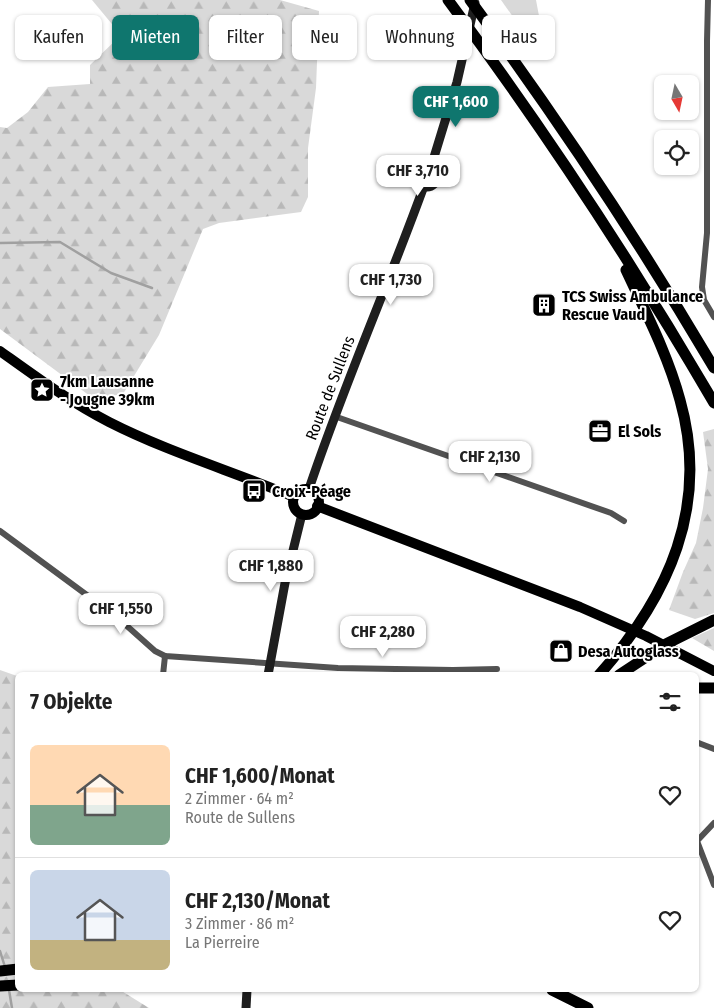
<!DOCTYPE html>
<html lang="de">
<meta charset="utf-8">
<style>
:root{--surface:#fff;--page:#f2f2f2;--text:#222;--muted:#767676;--line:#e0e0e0;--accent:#0f766e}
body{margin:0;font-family:"Fira Sans Condensed",sans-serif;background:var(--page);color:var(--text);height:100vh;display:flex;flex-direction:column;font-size:19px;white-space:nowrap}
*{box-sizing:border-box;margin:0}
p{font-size:16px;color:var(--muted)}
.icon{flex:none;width:28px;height:28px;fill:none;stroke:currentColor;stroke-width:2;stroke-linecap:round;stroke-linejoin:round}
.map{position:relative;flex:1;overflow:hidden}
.drawer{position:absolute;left:15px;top:672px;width:684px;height:320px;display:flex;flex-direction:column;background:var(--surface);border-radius:8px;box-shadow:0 1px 4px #0004}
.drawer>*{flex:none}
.top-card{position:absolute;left:15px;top:15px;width:685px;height:45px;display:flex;gap:10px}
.needle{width:32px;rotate:171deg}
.fabs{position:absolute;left:654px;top:75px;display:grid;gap:10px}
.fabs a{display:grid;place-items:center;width:45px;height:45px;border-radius:8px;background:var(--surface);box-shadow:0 1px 4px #0004;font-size:25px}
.price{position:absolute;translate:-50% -42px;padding:0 11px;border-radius:10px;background:#fff;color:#222;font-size:16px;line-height:32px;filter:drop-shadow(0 1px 2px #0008)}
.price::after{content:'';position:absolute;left:50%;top:30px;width:15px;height:11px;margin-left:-8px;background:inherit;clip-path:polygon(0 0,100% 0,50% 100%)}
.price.current{background:var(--accent);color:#fff}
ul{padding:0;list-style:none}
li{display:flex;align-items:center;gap:15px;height:125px;padding:0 15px}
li+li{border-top:1px solid var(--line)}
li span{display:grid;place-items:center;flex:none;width:140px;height:100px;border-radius:8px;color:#555}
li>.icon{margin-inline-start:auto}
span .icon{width:60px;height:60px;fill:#fffc;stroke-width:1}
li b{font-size:21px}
h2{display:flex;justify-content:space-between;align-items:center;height:60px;padding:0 15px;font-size:21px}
.chip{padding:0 18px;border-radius:8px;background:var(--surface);box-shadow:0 1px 4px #0004;font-size:18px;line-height:45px}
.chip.current{background:var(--accent);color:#fff}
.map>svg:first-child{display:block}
</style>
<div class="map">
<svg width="714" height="1008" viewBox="0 0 714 1008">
<defs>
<pattern id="forest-firs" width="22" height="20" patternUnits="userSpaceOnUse" patternTransform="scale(1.25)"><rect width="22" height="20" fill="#d9d9d9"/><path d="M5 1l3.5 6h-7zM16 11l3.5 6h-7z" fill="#b8b8b8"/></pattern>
</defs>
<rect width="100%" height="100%" fill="#fff"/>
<path fill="#d9d9d9" d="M501 0H536L544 43 533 45Z"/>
<g fill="url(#forest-firs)">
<path d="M92 0H280L319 11 316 88 308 148V197L301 212 219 223 203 229 159 335 123 394 94 399 0 329V127L7 128 28 112 48 87 90 84V65L121 35Z"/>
<path d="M714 429V613L695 619 669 610 683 572 696 543 703 508 708 469 703 432Z"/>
<path d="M714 628V651L692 638Z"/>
<path d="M0 670 17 676 18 990H120L149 1008H0Z"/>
</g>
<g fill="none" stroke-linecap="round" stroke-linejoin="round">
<g stroke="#a0a0a0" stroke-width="2.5">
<path d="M0 243 60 242 111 273 152 288"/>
<path d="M0 951 5 967"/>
<path d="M9 990 12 1008"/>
</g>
<g stroke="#525252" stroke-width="6">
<path d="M708 0 707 41V233L702 287 704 300 714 317"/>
<path d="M334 416 611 513 624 521"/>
<path d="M0 531 118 618 155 651 165 656 338 668 453 670 497 669"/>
<path d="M163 675 165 656"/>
<path d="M696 742 714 749"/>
<path d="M714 823 697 841 714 885"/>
</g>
<g stroke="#1f1f1f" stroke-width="9">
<circle cx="427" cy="177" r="10"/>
<path d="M431 167 457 82 475 3"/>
<path d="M309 489C343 387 387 288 424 186"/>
<path d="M268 675 285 583 302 514"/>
<path d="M246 1008 247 990"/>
</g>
<g stroke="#000" stroke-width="10">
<path d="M0 351C35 376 70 402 109 422 168 452 232 471 294 497"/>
<circle cx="306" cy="502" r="13"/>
<path d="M317 506 580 607 646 636 714 671"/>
</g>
<g stroke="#000" stroke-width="11">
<path d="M448 0C544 129 633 264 714 403"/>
<path d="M470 0C557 118 639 241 714 368"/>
<path d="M599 675C669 596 710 506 680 400 668 355 646 313 626 270"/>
<path d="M619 675 666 644 714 620"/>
<path d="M696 688H714"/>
<path d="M0 971 18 969"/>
<path d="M0 986 18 985"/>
<path d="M552 990 588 1008"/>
</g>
</g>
<defs>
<g id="building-square" transform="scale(1.25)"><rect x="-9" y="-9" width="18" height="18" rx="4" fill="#000" stroke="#fff"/><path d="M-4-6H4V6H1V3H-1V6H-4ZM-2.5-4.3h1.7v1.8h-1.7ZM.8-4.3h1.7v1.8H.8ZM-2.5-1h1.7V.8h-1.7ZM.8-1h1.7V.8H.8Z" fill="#fff"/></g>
<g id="sight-square" transform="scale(1.25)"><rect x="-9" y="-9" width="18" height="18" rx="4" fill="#000" stroke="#fff"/><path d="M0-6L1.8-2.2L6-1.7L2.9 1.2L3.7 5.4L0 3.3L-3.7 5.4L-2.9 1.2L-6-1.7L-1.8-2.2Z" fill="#fff"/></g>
<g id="office-square" transform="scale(1.25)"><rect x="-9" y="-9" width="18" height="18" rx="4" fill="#000" stroke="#fff"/><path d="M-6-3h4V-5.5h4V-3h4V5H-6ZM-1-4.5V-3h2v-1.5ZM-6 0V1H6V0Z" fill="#fff"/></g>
<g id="bus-square" transform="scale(1.25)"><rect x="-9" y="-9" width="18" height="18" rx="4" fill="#000" stroke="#fff"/><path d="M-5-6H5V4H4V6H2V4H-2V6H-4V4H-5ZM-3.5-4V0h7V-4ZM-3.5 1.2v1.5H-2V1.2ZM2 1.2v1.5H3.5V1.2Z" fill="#fff"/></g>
<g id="shop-square" transform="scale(1.25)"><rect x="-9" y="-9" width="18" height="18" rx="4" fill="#000" stroke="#fff"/><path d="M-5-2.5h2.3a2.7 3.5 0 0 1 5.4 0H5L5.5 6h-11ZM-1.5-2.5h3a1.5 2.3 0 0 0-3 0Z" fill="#fff"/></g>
</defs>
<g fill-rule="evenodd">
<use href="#building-square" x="544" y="305"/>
<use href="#sight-square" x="42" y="390"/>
<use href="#office-square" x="600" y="431"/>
<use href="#bus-square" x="254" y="491"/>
<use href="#shop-square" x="561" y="651"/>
</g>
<g text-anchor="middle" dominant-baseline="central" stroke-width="4" stroke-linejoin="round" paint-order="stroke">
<g font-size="16" font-weight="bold" fill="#000" stroke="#fff" text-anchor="start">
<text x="562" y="296">TCS Swiss Ambulance<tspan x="562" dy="18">Rescue Vaud</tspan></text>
<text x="60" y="381">7km Lausanne<tspan x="60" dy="18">- Jougne 39km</tspan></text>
<text x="618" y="431">El Sols</text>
<text x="272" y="491">Croix-Péage</text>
<text x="578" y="651">Desa Autoglass</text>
</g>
<g font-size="16" fill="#000" stroke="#fff">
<text transform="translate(330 388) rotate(-69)">Route de Sullens</text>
</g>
</g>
</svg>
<div class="fabs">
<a><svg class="needle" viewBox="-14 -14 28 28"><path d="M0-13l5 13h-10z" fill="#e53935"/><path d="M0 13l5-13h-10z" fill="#767676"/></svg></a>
<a><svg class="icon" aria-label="locate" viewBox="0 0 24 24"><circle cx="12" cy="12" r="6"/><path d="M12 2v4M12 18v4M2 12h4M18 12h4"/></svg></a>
</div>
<b class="price current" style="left:456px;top:128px">CHF 1,600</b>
<b class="price" style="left:418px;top:197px">CHF 3,710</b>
<b class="price" style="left:391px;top:306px">CHF 1,730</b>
<b class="price" style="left:490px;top:483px">CHF 2,130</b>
<b class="price" style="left:271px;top:592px">CHF 1,880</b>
<b class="price" style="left:121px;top:635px">CHF 1,550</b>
<b class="price" style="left:383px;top:658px">CHF 2,280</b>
<div class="top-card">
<a class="chip">Kaufen</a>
<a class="chip current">Mieten</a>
<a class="chip">Filter</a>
<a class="chip">Neu</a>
<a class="chip">Wohnung</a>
<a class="chip">Haus</a>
</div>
<section class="drawer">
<h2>7 Objekte<svg class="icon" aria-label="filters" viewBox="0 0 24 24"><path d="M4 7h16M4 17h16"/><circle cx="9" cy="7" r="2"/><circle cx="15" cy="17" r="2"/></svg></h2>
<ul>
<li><span style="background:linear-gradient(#ffd9b3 60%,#7fa58c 0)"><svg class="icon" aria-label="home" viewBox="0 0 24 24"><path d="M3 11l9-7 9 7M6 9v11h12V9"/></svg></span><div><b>CHF 1,600/Monat</b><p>2 Zimmer · 64 m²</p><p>Route de Sullens</p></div><svg class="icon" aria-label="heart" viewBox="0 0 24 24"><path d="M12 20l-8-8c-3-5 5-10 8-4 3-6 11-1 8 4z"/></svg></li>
<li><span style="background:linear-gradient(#c9d6e8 70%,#c2b280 0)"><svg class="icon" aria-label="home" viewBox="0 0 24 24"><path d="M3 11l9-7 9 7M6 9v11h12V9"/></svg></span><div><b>CHF 2,130/Monat</b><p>3 Zimmer · 86 m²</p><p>La Pierreire</p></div><svg class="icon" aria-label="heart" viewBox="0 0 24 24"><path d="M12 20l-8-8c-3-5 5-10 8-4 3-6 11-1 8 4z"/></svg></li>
</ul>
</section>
</div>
